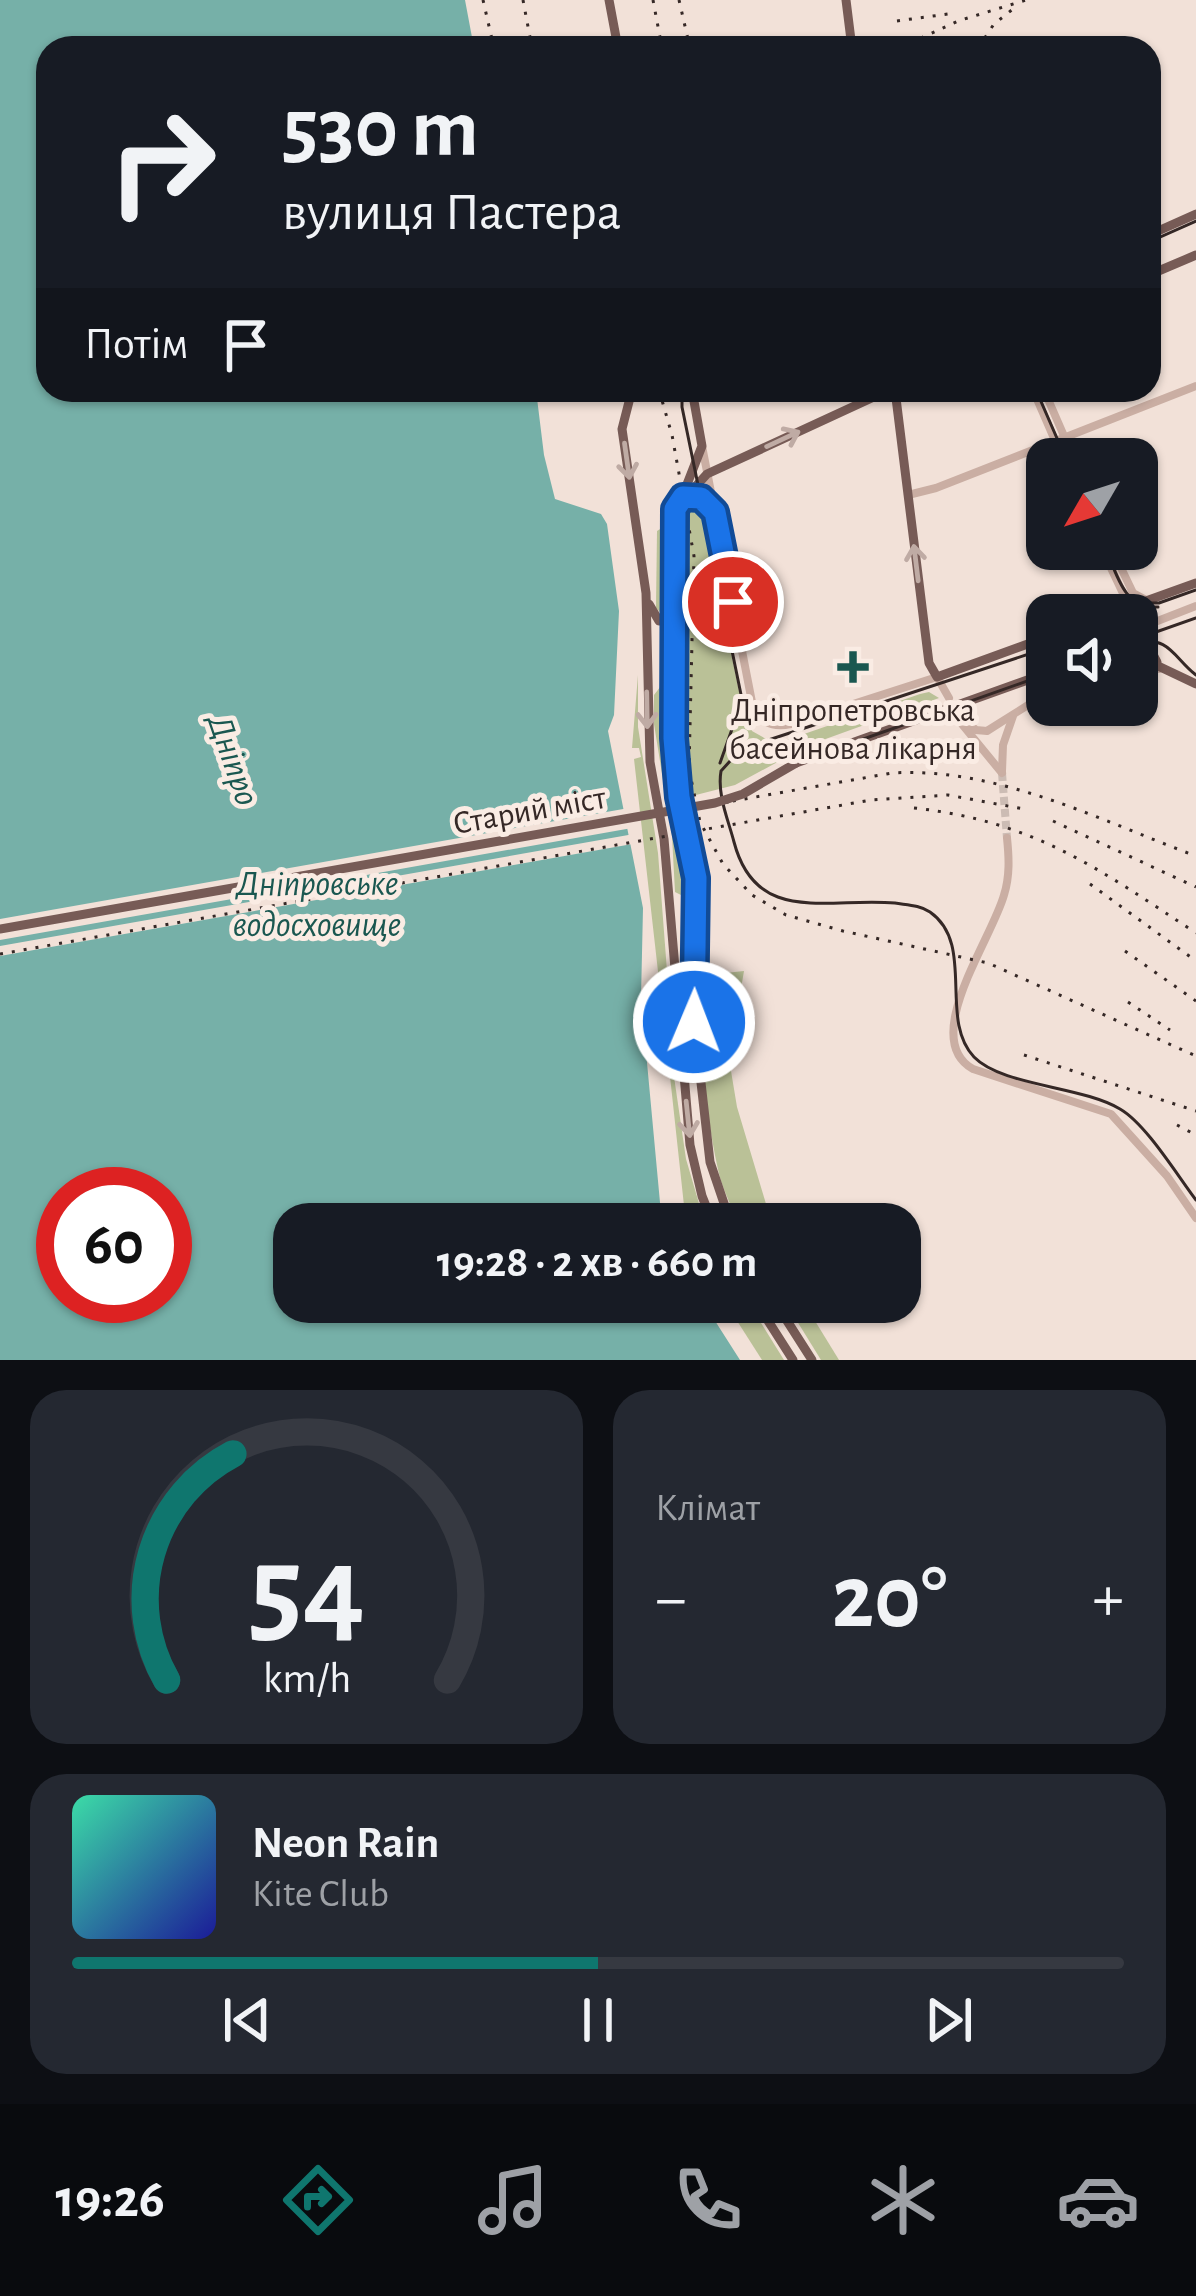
<!DOCTYPE html>
<html lang="uk">
<head>
<meta charset="utf-8">
<style>
  :root { --surface:#171b24; --page:#242831; --text:#f1f3f6; --muted:#9ea1a6; --line:#363941; --accent:#0f766e }
  body { margin:0; font-family:"Alegreya Sans",sans-serif; background:var(--page); color:var(--text); height:100vh; display:flex; flex-direction:column; font-size:45px; white-space:nowrap }
  * { box-sizing:border-box; margin:0 }
  p { font-size:39px; color:var(--muted) }
  .icon { flex:none; width:66px; height:66px; fill:none; stroke:currentColor; stroke-width:2; stroke-linecap:round; stroke-linejoin:round }
  .map { position:relative; height:1360px; overflow:hidden }
  .side { display:flex; flex-direction:column; gap:30px; padding:30px; background:#0d0f14; flex:1 }
  .side>* { flex:none }
  .guide { position:absolute; left:36px; top:36px; width:1125px; height:366px; border-radius:36px; box-shadow:0 3px 9px #0004; background:#171b24; color:var(--text); overflow:hidden }
  .needle { width:78px; rotate:231deg }
  .tools { position:absolute; left:1026px; top:438px; display:grid; gap:24px }
  .tools a { display:grid; place-items:center; width:132px; height:132px; border-radius:24px; background:var(--surface); box-shadow:0 3px 9px #0004; font-size:60px }
  .speed { position:absolute; left:36px; top:1167px; display:flex; gap:24px; font-size:60px; font-weight:700; text-align:center }
  .speed>* { display:grid; place-content:center; width:156px; height:156px; border-radius:50%; background:var(--surface); box-shadow:0 3px 9px #0004; line-height:1 }
  .speed .limit { border:18px solid #d22; background:#fff; color:#111 }
  .pin { position:absolute; display:grid; place-items:center; width:102px; height:102px; color:#fff; margin:-51px; border:6px solid #fff; border-radius:50%; box-shadow:0 3px 12px #0007 }
  .me { position:absolute; width:132px; margin:-66px; rotate:1deg; stroke-linejoin:round; filter:drop-shadow(0 0 9px #0008) }
  .turn { display:flex; align-items:center; gap:42px; height:252px; padding:0 48px; font-size:54px }
  .turn .icon { width:156px; height:156px; stroke-width:2.5 }
  .turn b { display:block; font-size:84px; line-height:102px }
  .then { display:flex; align-items:center; height:114px; padding:0 48px; background:#0003; gap:24px; font-size:45px }
  .big { font-size:90px; font-weight:700; line-height:1.1 }
  .side .card { flex:1; display:flex; flex-direction:column; justify-content:center; gap:18px; min-width:0; padding:0 42px; border-radius:36px; background:var(--page) }
  .side .dial { align-items:center; gap:0 }
  .dial svg { height:312px; overflow:visible; fill:none; stroke:var(--line); stroke-width:7; stroke-linecap:round; text-anchor:middle }
  .dial text { fill:var(--text); stroke:none }
  .song { display:flex; align-items:center; gap:36px }
  .cover { width:144px; height:144px; border-radius:18px; background:linear-gradient(135deg,hsl(160 70% 55%),hsl(240 70% 35%)) }
  .played { height:12px; border-radius:6px; background:linear-gradient(90deg,var(--accent) 50%,var(--line) 50%) }
  .keys { display:flex; justify-content:space-around; direction:ltr }
  .heat { display:flex; justify-content:space-between; align-items:center; font-size:66px; direction:ltr }
  .side .tiles { flex:1; display:grid; gap:30px; grid-template-columns:1fr 1fr }
  .card:last-child { grid-column:span 2 }
  .trip { position:absolute; left:273px; top:1203px; width:648px; height:120px; border-radius:36px; background:var(--surface); box-shadow:0 3px 9px #0004; font-weight:700; line-height:120px; text-align:center }
  .tab-bar { display:flex; height:192px; justify-content:space-around; align-items:center; background:#090b0e; color:var(--muted) }
  .tab-bar .icon { width:84px; height:84px }
  .tab-bar .current { color:var(--accent) }
  .tab-bar b { font-size:54px; color:var(--text) }
  .map>svg:first-child { display:block }
  .green { fill:#bac197 }
  .water { fill:#76b0a8; fill-rule:evenodd }
  .pier { fill:#f2e1d8 }
  .lines { fill:none; stroke-linecap:round; stroke-linejoin:round }
  .minor-tunnel { stroke:#ccbcb4; stroke-width:8; stroke-dasharray:8 4; stroke-linecap:butt }
  .minor { stroke:#caaea3; stroke-width:8 }
  .major { stroke:#775b56; stroke-width:9 }
  .tram { stroke:#352826; stroke-width:3 }
  .rail { stroke:#352826; stroke-width:3; stroke-dasharray:3 9; stroke-linecap:butt }
  .major-bridge { stroke:#775b56; stroke-width:9 }
  .oneway { stroke:#bfaba4 }
  .route-casing { stroke:#114b97; stroke-width:30 }
  .route { stroke:#1a73e8; stroke-width:21 }
  .poi-dot { fill:#1a5750; stroke:#faece4; stroke-width:4.5 }
  .labels { text-anchor:middle; stroke-width:10; stroke-linejoin:round; paint-order:stroke }
  .poi-label { font-size:33px; fill:#352826; stroke:#faece4 }
  .street-label { font-size:33px; fill:#352826; stroke:#faece4 }
  .water-label { font-size:36px; font-style:italic; fill:#1a5750; stroke:#faece4 }
</style>
</head>
<body>
<div class="map">
<svg width="1196" height="1360" viewBox="0 0 1196 1360">
  <rect width="100%" height="100%" fill="#f2e1d8"/>
  <g class="green">
    <polygon points="691,501 700,502 744,716 752,731 775,744 920,694 929,692 939,698 809,745 735,785 688,797 682,729 686,573 682,516"/>
    <polygon points="668,524 670,610 663,615 656,608 657,531"/>
    <polygon points="638,675 638,727 658,853 673,1050 670,1053 667,1051 634,759 641,757 639,748 632,748"/>
    <polygon points="667,678 669,785 688,875 688,890 683,896 675,892 672,836 654,724 654,695"/>
    <path d="M 744,971 L 729,1059 L 737,1107 L 772,1224 L 739,1224 C 733,1210 726,1196 721,1181 C 711,1145 685,995 716,974 Z"/>
    <polygon points="671,1056 686,1159 705,1224 686,1224 668,1058"/>
    <polygon points="725,1302 748,1302 784,1360 762,1360"/>
    <polygon points="804,1303 839,1360 821,1360 792,1313"/>
  </g>
  <path class="water" d="M 0,0 L 465,0 L 474,48 L 48,48 L 48,390 L 536,390 L 544,455 L 555,499 L 601,514 L 607,524 L 619,611 L 614,715 L 608,731 L 643,908 L 641,998 L 662,1224 L 294,1224 L 294,1302 L 703,1302 L 740,1360 L 0,1360 ZM 63,1194 L 165,1194 L 165,1296 L 63,1296 Z"/>
  <g class="pier">
    <polygon points="629,808 632,828 0,940 0,919"/>
    <polygon points="634,834 638,843 0,956 0,946"/>
  </g>
  <g class="lines">
    <polyline class="minor-tunnel" points="1002,773 1007,838"/>
    <g class="minor">
      <polyline points="1033,390 1063,459"/>
      <polyline points="1044,390 1074,459"/>
      <path d="M 702,446 L 752,702 C 759,722 770,728 791,724 L 937,677 L 949,698"/>
      <polyline points="908,495 936,488 1196,386"/>
      <polyline points="1102,549 1129,606"/>
      <polyline points="1112,549 1133,593 1146,600"/>
      <polyline points="1137,629 1196,606"/>
      <polyline points="1137,669 1159,669"/>
      <polyline points="957,715 976,730 987,731 1047,693"/>
      <polyline points="961,723 1002,773"/>
      <polyline points="1002,771 1003,745 1013,716"/>
      <path d="M 1007,838 C 1009,857 1010,876 1004,895 C 992,939 919,1039 973,1069 L 1111,1114 L 1167,1176 L 1196,1218"/>
    </g>
    <g class="major">
      <polyline points="609,0 618,48"/>
      <polyline points="846,0 852,48"/>
      <polyline points="1149,235 1196,214"/>
      <polyline points="1149,275 1196,255"/>
      <polyline points="632,390 622,429 646,593 650,762 664,839 690,1145 702,1196 713,1224"/>
      <polyline points="895,390 929,663 937,677 1047,637"/>
      <polyline points="684,492 702,446 692,390"/>
      <polyline points="683,497 701,498 715,512"/>
      <polyline points="649,604 659,621 669,621 675,611"/>
      <polyline points="1107,615 1196,583"/>
      <polyline points="1137,624 1157,662"/>
      <polyline points="1137,656 1196,684"/>
      <polyline points="796,763 1047,673"/>
      <polyline points="731,1224 710,1162 694,1021 696,878 675,761 675,509 707,474 889,390"/>
      <polyline points="756,1302 793,1360"/>
      <polyline points="775,1302 812,1360"/>
    </g>
    <g class="tram">
      <polyline points="1149,242 1196,221"/>
      <polyline points="682,390 682,407 745,714"/>
      <polyline points="1036,390 1066,459"/>
      <path d="M 1106,549 C 1117,575 1124,609 1158,607"/>
      <polyline points="1144,603 1159,603 1196,590"/>
      <polyline points="1139,638 1196,618"/>
      <path d="M 1137,643 C 1169,635 1174,658 1196,675"/>
      <path d="M 1047,648 L 741,749 L 721,771 C 717,795 728,819 734,842 C 756,926 828,897 895,903 C 907,905 920,905 930,912 C 976,944 938,1019 974,1057 C 1002,1086 1082,1086 1120,1109 C 1146,1124 1177,1175 1196,1200"/>
      <polyline points="720,763 742,701"/>
      <polyline points="0,931 728,802 807,759 1047,674"/>
    </g>
    <g class="rail">
      <polyline points="483,0 494,48"/>
      <polyline points="523,0 532,48"/>
      <polyline points="653,0 662,48"/>
      <polyline points="679,0 690,48"/>
      <polyline points="897,21 955,13"/>
      <polyline points="899,48 958,21 1026,0"/>
      <polyline points="978,48 994,24 1013,9"/>
      <polyline points="659,390 672,435 694,556 689,769 700,822 723,864 752,895 786,915 843,931 988,963 1196,1056"/>
      <path d="M 914,808 C 1034,821 1099,869 1196,933"/>
      <polyline points="1053,821 1196,887"/>
      <polyline points="1090,884 1196,961"/>
      <path d="M 0,930 L 892,773 C 998,767 1099,820 1196,856"/>
      <polyline points="1125,951 1196,1001"/>
      <polyline points="0,954 871,800 948,795 1024,809"/>
      <polyline points="1128,1002 1170,1030"/>
      <polyline points="1024,1055 1196,1111"/>
      <polyline points="1177,1125 1196,1135"/>
    </g>
    <polyline class="major-bridge" points="0,929 715,803 743,794 796,763"/>
  </g>
  <defs><path id="oneway-shaft" d="M-6 0H5M1.5-3L5.5 0L1.5 3" fill="none" stroke-width="1.6" stroke-linecap="round" stroke-linejoin="round" transform="scale(3)"/></defs>
  <g class="oneway">
    <use href="#oneway-shaft" transform="translate(783 439) rotate(-25)"/>
    <use href="#oneway-shaft" transform="translate(627 461) rotate(82)"/>
    <use href="#oneway-shaft" transform="translate(916 563) rotate(-97)"/>
    <use href="#oneway-shaft" transform="translate(647 710) rotate(89)"/>
    <use href="#oneway-shaft" transform="translate(688 1119) rotate(84)"/>
  </g>
  <g class="lines">
    <g class="route-casing">
      <polyline id="route" points="694,1022 696,878 679,797 674,738 675,509 683,497 701,498 715,512 733,602"/>
    </g>
    <use href="#route" class="route"/>
  </g>
  <path class="poi-dot" d="M847 649h12v12h12v12h-12v12h-12v-12h-12v-12h12z"/>
  <g class="labels">
    <g class="poi-label">
      <text x="853" y="721">Дніпропетровська<tspan x="853" dy="38">басейнова лікарня</tspan></text>
    </g>
    <g class="street-label">
      <text transform="translate(529 809) rotate(-10)" y="12">Старий міст</text>
    </g>
    <g class="water-label">
      <text transform="translate(235 759) rotate(71)" y="13">Дніпро</text>
      <text x="317" y="895">Дніпровське<tspan x="317" dy="41">водосховище</tspan></text>
    </g>
  </g>
</svg>
<div class="tools">
<a><svg class="needle" viewBox="-14 -14 28 28"><path d="M0-13l5 13h-10z" fill="#e53935"/><path d="M0 13l5-13h-10z" fill="#9ea1a6"/></svg></a>
<a><svg class="icon" aria-label="sound" viewBox="0 0 24 24"><path d="M4 9h4l5-4v14l-5-4H4zM17 9q2 3 0 6"/></svg></a>
</div>
<div class="speed"><div class="limit">60</div></div>
<div class="pin" style="left:733px;top:602px;background:#d93025"><svg class="icon" aria-label="arrive" viewBox="0 0 24 24"><path d="M6 21V4h12l-3 4 3 4H6"/></svg></div>
<svg class="me" style="left:694px;top:1022px" viewBox="-20 -20 40 40"><circle r="17" fill="#1a73e8" stroke="#fff" stroke-width="3"/><path d="M0-11L8 9 0 5-8 9z" fill="#fff"/></svg>
<div class="trip">19:28 · 2 хв · 660 m</div>
<div class="guide">
<div class="turn"><svg class="icon" aria-label="right" viewBox="0 0 24 24"><path d="M7 20v-9h11M14 6l5 5-5 5"/></svg><div><b>530 m</b>вулиця Пастера</div></div>
<div class="then">Потім<svg class="icon" aria-label="arrive" viewBox="0 0 24 24"><path d="M6 21V4h12l-3 4 3 4H6"/></svg></div>
</div>
</div>
<section class="side">
<div class="tiles">
<div class="card dial"><svg viewBox="0 0 100 80">
<path d="M14 69A42 42 0 1 1 86 69"/>
<path d="M14 69A42 42 0 0 1 31 11" stroke="#0f766e"/>
<text x="50" y="56" font-size="32" font-weight="700">54</text>
<text x="50" y="72" font-size="11">km/h</text>
</svg></div>
<div class="card"><p>Клімат</p>
<div class="heat"><a>−</a><b class="big">20°</b><a>+</a></div>
</div>
<div class="card">
<div class="song"><i class="cover"></i><div><b>Neon Rain</b><p>Kite Club</p></div></div>
<div class="played"></div>
<div class="keys"><svg class="icon" aria-label="previous" viewBox="0 0 24 24"><path d="M18 5L8 12l10 7zM5 5v14"/></svg><svg class="icon" aria-label="pause" viewBox="0 0 24 24"><path d="M8 5v14M16 5v14"/></svg><svg class="icon" aria-label="next" viewBox="0 0 24 24"><path d="M6 5l10 7-10 7zM19 5v14"/></svg></div>
</div>
</div>
</section>
<nav class="tab-bar">
<b>19:26</b>
<svg class="icon current" aria-label="directions" viewBox="0 0 24 24"><path d="M12 3l9 9-9 9-9-9zM9 14v-3h6M13 9l2 2-2 2"/></svg>
<svg class="icon" aria-label="music" viewBox="0 0 24 24"><path d="M9 18V5l10-2v13"/><circle cx="6" cy="18" r="3"/><circle cx="16" cy="16" r="3"/></svg>
<svg class="icon" aria-label="phone" viewBox="0 0 24 24"><path d="M5 4h4l2 5-3 2q2 4 5 5l2-3 5 2v4C11 20 4 13 5 4z"/></svg>
<svg class="icon" aria-label="climate" viewBox="0 0 24 24"><path d="M12 3v18M4 7l16 10M4 17L20 7"/></svg>
<svg class="icon" aria-label="car" viewBox="0 0 24 24"><path d="M5 17H2v-5l4-1 3-4h7l3 4 3 1v5h-3M9 17h6M6 11h13"/><circle cx="7" cy="17" r="2"/><circle cx="17" cy="17" r="2"/></svg>
</nav>
</body>
</html>
